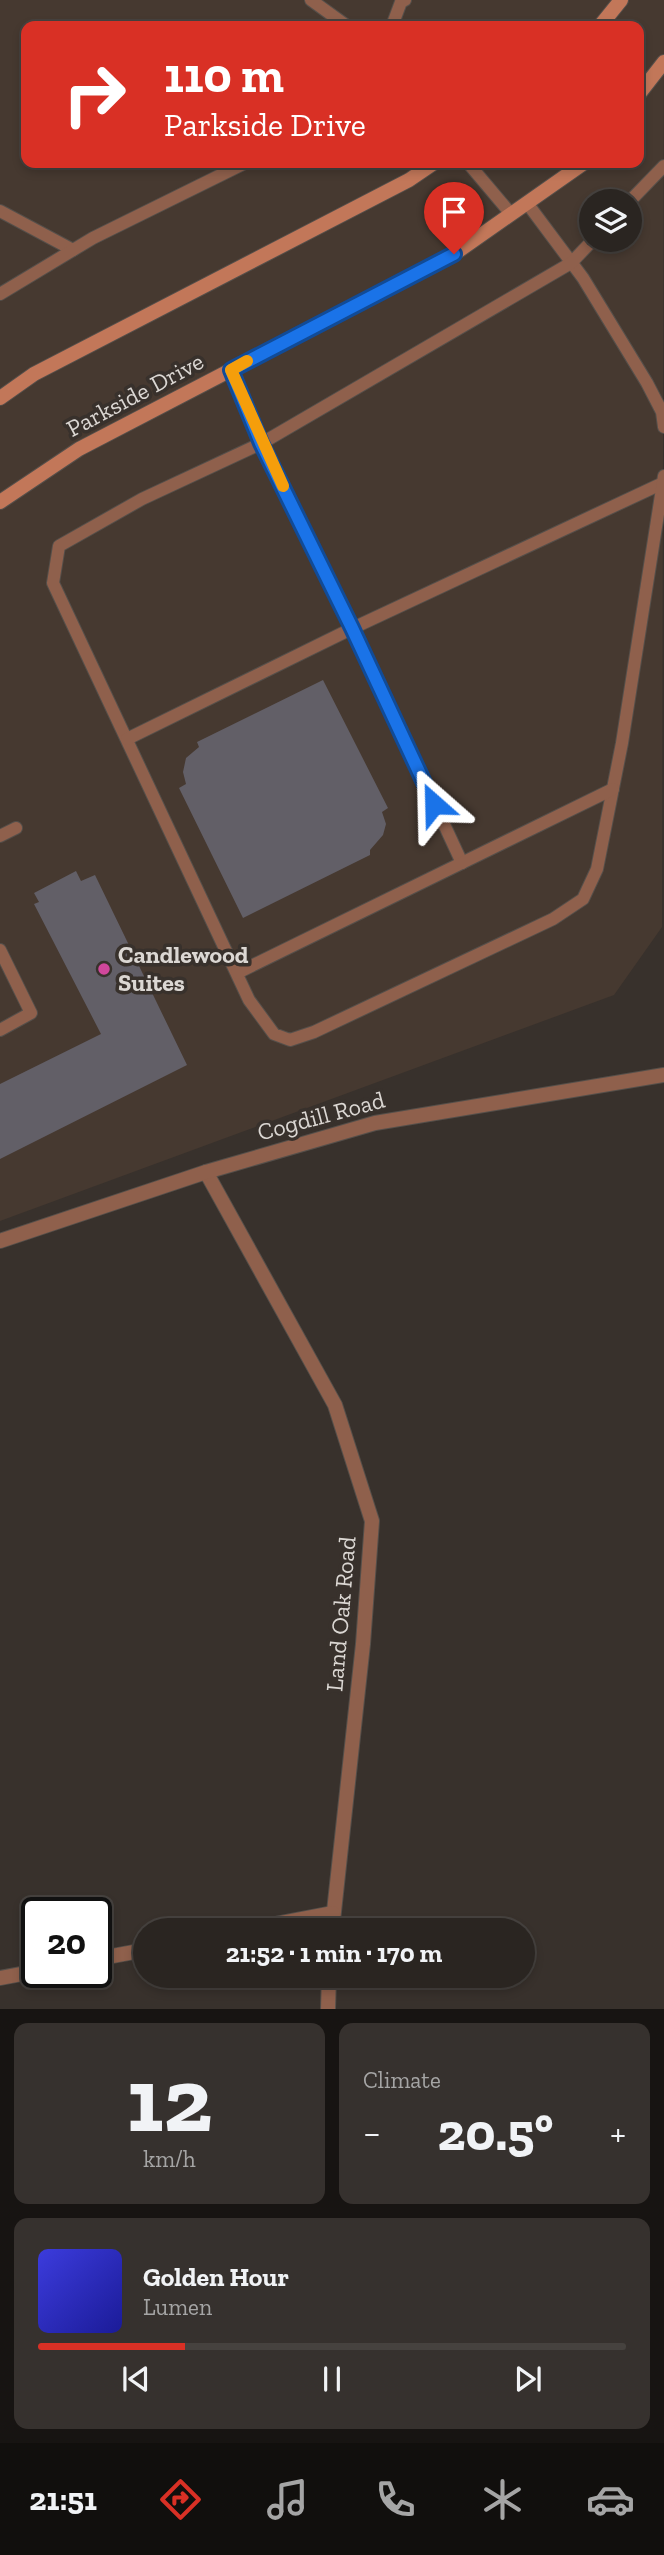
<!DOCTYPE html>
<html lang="en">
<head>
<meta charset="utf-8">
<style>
  :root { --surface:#2a2521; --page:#36312e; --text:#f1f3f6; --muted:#a5a5a5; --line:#46423f; --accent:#d93025 }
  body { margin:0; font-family:"Zilla Slab",serif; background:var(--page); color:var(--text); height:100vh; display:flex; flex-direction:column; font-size:26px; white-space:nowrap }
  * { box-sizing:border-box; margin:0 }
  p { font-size:23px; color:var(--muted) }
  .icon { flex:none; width:38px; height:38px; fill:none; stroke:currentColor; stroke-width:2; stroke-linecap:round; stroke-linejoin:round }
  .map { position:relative; height:2009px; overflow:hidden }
  .panel { display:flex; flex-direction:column; gap:14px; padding:14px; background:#171412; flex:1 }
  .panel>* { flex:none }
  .hud { position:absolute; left:21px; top:21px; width:623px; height:147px; border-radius:14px; box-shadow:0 4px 10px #0003,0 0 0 2px var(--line); background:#d93025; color:#fff; overflow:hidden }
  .buttons { position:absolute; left:579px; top:189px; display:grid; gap:14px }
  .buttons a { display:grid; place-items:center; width:63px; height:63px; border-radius:50%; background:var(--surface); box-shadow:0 4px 10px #0003,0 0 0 2px var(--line); font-size:35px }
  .speed { position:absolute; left:21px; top:1897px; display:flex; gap:14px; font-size:35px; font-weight:700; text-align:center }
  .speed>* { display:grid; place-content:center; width:91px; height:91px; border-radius:50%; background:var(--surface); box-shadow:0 4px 10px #0003,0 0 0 2px var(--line); line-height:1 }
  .speed .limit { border:4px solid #111; border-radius:10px; background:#fff; color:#111 }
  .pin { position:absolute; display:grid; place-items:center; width:60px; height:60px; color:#fff; margin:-72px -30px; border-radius:50% 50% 50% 0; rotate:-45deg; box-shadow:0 0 7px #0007 }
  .pin .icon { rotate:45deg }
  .me { position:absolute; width:77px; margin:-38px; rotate:335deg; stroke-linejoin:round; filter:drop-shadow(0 0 5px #0008) }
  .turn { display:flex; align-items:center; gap:24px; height:147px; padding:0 28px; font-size:32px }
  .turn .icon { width:91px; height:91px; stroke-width:2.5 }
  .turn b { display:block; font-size:49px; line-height:60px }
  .big { font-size:52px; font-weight:700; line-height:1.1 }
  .panel .widget { flex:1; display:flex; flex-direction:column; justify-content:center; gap:10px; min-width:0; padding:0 24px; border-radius:14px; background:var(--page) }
  .panel .dial { align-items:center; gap:0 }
  .dial b { font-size:91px; line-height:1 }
  .song { display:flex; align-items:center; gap:21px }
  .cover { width:84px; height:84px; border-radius:10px; background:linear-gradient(135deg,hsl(240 70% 55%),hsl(240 70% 35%)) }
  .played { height:7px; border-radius:4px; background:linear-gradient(90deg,var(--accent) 25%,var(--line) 25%) }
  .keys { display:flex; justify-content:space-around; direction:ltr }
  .heat { display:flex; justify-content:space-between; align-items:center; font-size:38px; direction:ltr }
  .panel .tiles { flex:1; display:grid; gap:14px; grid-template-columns:1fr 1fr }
  .widget:last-child { grid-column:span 2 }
  .trip { position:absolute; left:133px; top:1918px; width:402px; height:70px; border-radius:35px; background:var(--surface); box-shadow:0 4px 10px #0003,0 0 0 2px var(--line); font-weight:700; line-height:70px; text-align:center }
  .menu { display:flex; height:112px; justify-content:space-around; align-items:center; background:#110f0d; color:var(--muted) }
  .menu .icon { width:49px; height:49px }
  .menu .current { color:var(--accent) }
  .menu b { font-size:32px; color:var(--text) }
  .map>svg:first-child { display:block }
  .built { fill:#463930; fill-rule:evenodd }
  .building { fill:#625f67 }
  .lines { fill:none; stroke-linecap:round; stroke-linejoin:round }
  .lane-casing { stroke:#554f4a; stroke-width:14 }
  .street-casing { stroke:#554f4a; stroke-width:16 }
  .secondary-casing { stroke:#554f4a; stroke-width:16 }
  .lane { stroke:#8f604c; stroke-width:12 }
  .street { stroke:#8f604c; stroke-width:14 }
  .secondary { stroke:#c27759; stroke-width:14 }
  .route-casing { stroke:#114b97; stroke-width:18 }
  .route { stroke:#1a73e8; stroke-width:12 }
  .slow { stroke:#f59e0b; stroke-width:12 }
  .hotel-dot { fill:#d1479c; stroke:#38312c; stroke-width:2.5 }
  .labels { text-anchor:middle; stroke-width:7; stroke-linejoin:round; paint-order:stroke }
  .street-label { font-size:24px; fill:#dbd7d3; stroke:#38312c }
  .poi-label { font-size:24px; font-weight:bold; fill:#dbd7d3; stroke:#38312c; text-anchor:start }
</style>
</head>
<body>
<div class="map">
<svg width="664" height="2009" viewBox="0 0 664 2009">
  <rect width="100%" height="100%" fill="#38312c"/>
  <path class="built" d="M 0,0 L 664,0 L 662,927 L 614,995 L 0,1221 ZM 26,26 L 639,26 L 639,163 L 26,163 ZM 592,201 L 630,201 L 630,240 L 592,240 Z"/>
  <g class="building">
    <polygon points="323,680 388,808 382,812 386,824 383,835 370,850 370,855 243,918 179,788 186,784 183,772 186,758 199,747 197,742"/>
    <polygon points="76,871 81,881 95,875 187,1065 0,1159 0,1084 101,1034 34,904 39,902 34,893"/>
  </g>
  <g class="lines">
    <g class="lane-casing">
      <g id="lane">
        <polyline points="311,0 347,26"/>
        <polyline points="392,26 401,2 405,0"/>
        <polyline points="468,163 511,214"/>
        <polyline points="630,201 664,166"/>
        <polyline points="527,203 583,278 647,383 662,412 664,427"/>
        <polyline points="0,211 73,250"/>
        <polyline points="593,240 571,263 262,443 353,628 663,483"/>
        <polyline points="0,294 93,238 245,163"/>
        <polyline points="231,370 262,443 142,499 59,546 53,583 249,1000 274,1034 290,1040 314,1032 553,919 583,899 597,869 622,743 664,476"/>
        <polyline points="127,739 353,628 462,863"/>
        <polyline points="0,836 16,828"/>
        <polyline points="0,950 31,1013 0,1030"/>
        <polyline points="237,973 613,789"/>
      </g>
    </g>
    <g class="street-casing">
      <g id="street">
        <polyline points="206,1172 335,1405 372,1521 363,1644 332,1930"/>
        <polyline points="0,1241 206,1172 375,1123 664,1075"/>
        <polyline points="244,1930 333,1913"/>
        <polyline points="96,1959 145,1950"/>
        <polyline points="0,1978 37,1971"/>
        <polyline points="328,2009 329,1976"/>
      </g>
    </g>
    <g class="secondary-casing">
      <g id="secondary">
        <polyline points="600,26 621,0"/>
        <polyline points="639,94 664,62"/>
        <polyline points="0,398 34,374 409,180 434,163"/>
        <polyline points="0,502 79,449 454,254 584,163"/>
      </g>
    </g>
    <use href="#lane" class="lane"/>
    <use href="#street" class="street"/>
    <use href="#secondary" class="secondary"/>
  </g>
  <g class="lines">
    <g class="route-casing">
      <polyline id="route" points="434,804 352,628 261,443 231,370 454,254"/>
    </g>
    <use href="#route" class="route"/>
    <polyline class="slow" points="247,361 231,370 283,486"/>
  </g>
  <circle class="hotel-dot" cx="104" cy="969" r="7"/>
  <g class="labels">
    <g class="street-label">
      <text transform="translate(135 395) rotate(-28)" y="8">Parkside Drive</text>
      <text transform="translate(321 1116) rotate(-15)" y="8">Cogdill Road</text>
      <text transform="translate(341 1614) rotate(-85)" y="8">Land Oak Road</text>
    </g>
    <g class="poi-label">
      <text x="118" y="963">Candlewood<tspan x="118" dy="28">Suites</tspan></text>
    </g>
  </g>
</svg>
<div class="buttons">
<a><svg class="icon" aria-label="layers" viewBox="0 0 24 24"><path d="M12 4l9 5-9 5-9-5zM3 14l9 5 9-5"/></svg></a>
</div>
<div class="speed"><div class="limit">20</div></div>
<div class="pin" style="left:454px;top:254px;background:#d93025"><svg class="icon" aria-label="arrive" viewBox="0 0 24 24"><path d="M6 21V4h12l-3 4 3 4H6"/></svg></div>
<svg class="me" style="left:434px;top:804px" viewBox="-20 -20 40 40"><path d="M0-17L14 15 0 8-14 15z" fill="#1a73e8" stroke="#fff" stroke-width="4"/></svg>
<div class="trip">21:52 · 1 min · 170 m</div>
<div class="hud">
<div class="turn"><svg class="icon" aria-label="right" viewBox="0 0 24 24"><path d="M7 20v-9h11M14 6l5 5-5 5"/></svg><div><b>110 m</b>Parkside Drive</div></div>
</div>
</div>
<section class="panel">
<div class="tiles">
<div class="widget dial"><b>12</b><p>km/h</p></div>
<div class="widget"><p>Climate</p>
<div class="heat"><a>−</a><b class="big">20.5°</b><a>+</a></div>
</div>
<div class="widget">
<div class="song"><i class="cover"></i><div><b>Golden Hour</b><p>Lumen</p></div></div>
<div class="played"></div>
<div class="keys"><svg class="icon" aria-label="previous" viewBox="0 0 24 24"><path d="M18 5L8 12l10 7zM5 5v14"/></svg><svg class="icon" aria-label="pause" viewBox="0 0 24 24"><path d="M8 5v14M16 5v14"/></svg><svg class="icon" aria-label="next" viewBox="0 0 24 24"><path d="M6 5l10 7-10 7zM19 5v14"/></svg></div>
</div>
</div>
</section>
<nav class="menu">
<b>21:51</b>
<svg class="icon current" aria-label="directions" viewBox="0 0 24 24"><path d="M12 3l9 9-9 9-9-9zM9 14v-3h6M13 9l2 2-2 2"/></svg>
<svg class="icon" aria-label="music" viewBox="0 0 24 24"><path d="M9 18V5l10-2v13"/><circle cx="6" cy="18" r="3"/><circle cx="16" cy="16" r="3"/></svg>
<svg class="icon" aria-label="phone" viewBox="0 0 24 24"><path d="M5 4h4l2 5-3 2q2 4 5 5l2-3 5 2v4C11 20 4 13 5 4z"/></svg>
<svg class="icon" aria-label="climate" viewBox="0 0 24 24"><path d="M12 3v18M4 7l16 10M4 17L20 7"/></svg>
<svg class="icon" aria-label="car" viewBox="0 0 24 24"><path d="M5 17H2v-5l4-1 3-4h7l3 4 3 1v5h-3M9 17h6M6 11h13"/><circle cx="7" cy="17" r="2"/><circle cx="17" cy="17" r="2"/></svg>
</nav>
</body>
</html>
